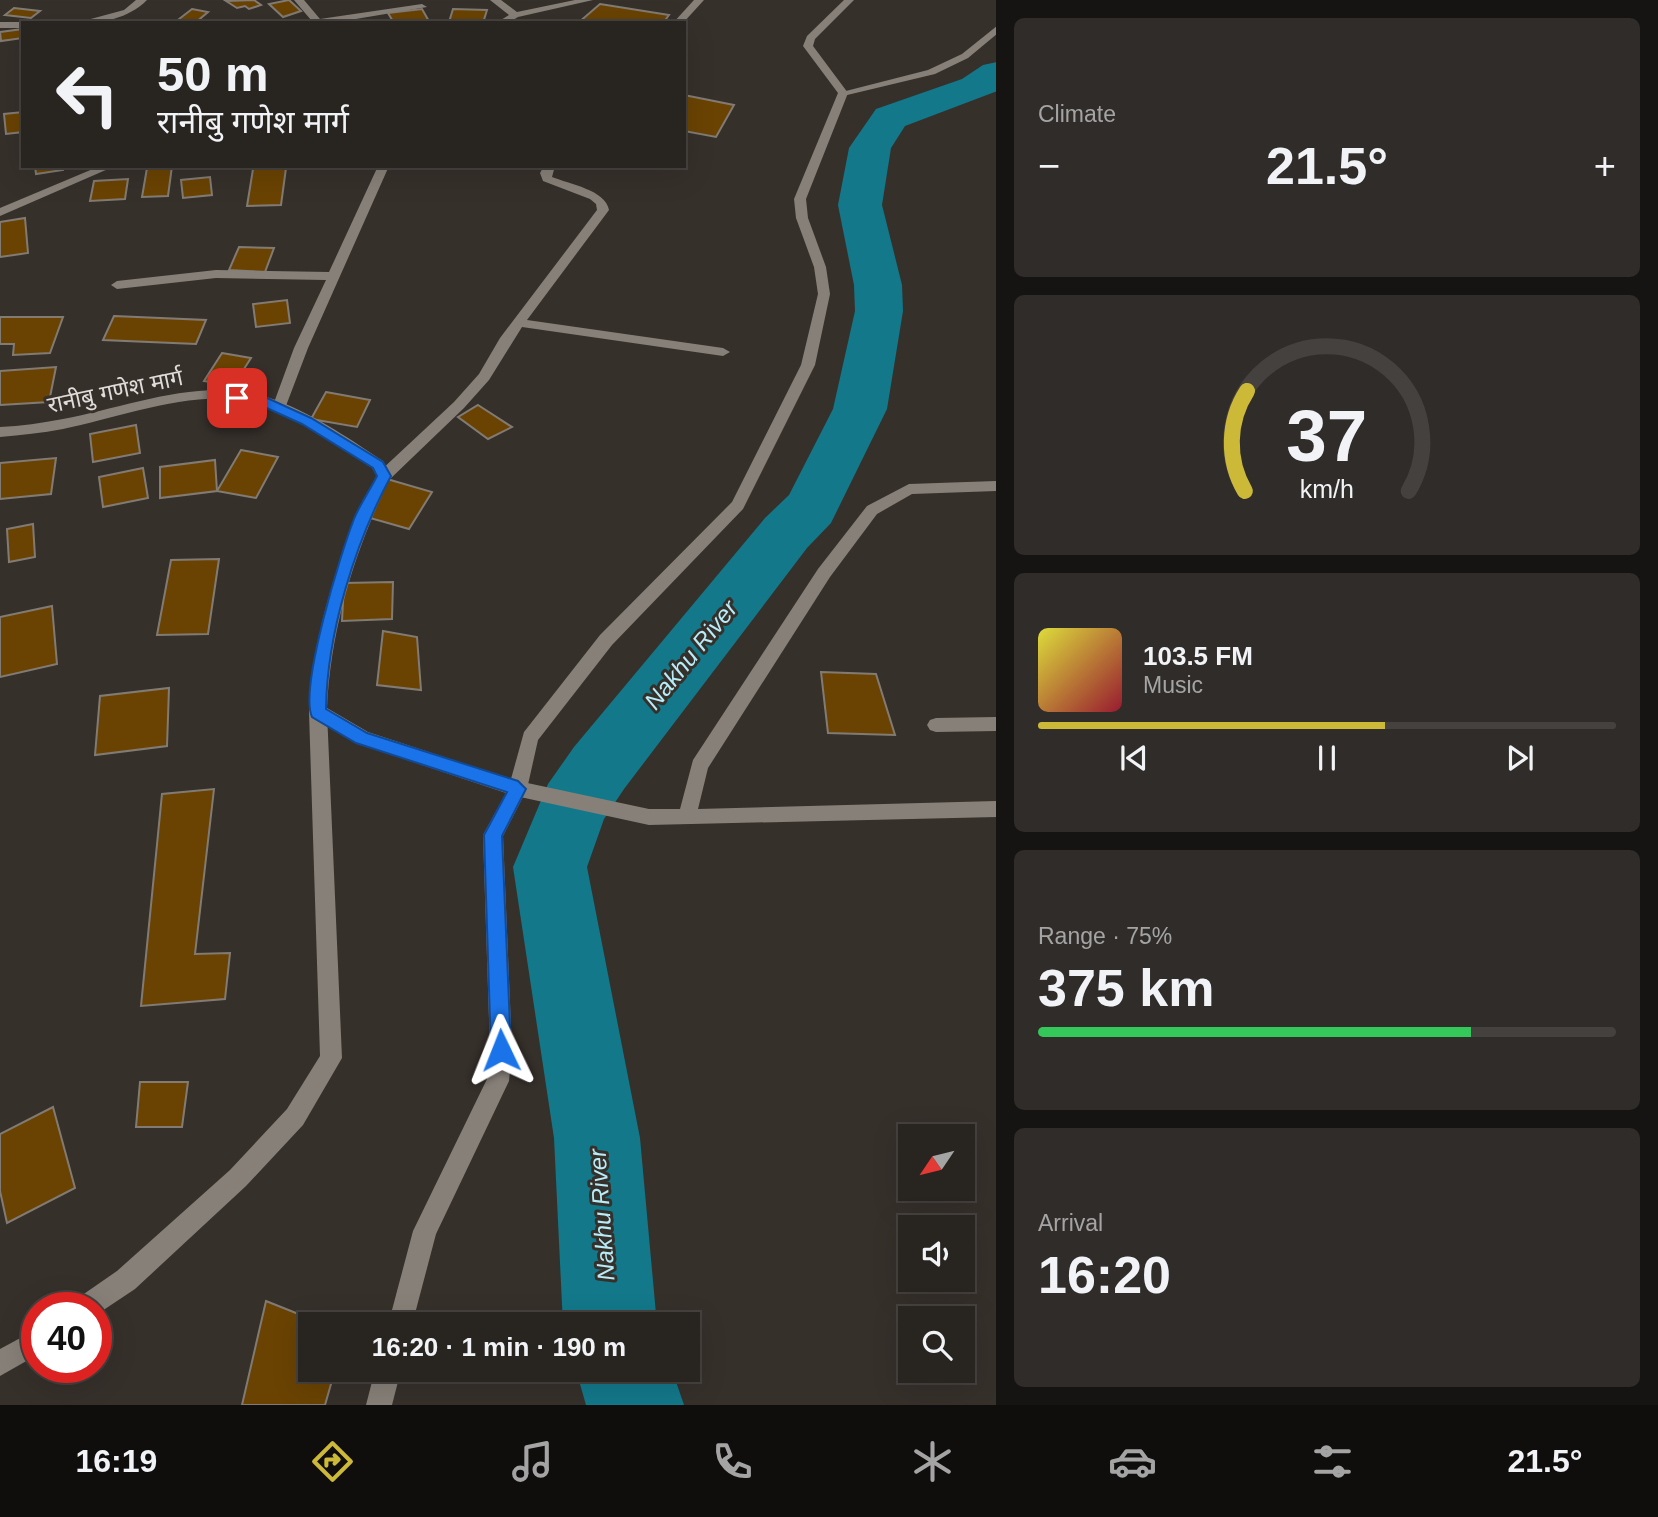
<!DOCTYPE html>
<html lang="en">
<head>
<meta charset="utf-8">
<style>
  :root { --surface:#282420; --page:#302c29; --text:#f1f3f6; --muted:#a5a4a5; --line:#44413e; --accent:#ccb938 }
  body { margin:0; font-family:Arial,"Noto Sans Devanagari",sans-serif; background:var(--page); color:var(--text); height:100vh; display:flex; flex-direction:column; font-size:26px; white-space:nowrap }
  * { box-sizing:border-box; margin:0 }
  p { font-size:23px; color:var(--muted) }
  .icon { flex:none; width:38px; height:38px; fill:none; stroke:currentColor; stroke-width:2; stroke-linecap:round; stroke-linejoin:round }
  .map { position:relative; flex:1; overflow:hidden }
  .panel { display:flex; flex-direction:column; gap:18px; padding:18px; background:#161412; width:662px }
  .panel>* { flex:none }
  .guide { position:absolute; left:21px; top:21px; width:665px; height:147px; border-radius:0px; box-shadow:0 7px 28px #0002,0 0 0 2px var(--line); background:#282420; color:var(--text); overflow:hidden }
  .needle { width:46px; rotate:235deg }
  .tools { position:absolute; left:898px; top:1124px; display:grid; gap:14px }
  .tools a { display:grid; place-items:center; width:77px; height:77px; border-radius:0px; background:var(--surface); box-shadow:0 7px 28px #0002,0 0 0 2px var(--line); font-size:35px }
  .speed { position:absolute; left:21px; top:1292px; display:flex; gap:14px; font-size:35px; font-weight:700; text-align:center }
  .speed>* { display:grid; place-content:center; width:91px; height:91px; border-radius:50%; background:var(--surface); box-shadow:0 7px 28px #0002,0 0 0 2px var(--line); line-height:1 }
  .speed .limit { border:10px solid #d22; background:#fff; color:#111 }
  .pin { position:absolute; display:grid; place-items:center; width:60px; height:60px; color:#fff; margin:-30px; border-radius:14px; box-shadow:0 4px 10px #0006 }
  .me { position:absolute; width:77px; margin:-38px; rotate:358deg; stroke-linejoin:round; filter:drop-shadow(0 0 5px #0008) }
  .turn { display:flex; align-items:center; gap:24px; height:147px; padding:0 21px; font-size:32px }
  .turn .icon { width:91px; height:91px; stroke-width:2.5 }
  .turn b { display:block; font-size:49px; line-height:60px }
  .big { font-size:52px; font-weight:600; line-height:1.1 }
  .panel .widget { flex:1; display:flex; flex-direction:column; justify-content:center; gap:10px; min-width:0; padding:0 24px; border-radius:10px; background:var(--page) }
  .panel .dial { align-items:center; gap:0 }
  .dial svg { height:182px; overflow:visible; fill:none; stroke:var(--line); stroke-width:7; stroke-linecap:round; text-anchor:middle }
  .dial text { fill:var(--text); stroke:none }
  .song { display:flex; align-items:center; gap:21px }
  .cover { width:84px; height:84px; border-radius:10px; background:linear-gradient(135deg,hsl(60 70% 55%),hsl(350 70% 35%)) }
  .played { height:7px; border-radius:4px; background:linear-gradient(90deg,var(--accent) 60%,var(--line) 60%) }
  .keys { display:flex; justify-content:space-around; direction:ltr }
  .heat { display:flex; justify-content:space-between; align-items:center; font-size:38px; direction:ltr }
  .charge { height:10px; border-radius:5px; background:linear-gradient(90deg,#34c759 75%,var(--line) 0) }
  .trip { position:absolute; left:298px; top:1312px; width:402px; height:70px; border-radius:0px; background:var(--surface); box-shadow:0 7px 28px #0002,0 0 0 2px var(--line); font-weight:600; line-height:70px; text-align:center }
  .dock { display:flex; height:112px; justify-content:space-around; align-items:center; background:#100e0d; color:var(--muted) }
  .dock .icon { width:49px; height:49px }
  .dock .active { color:var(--accent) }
  .dock b { font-size:32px; color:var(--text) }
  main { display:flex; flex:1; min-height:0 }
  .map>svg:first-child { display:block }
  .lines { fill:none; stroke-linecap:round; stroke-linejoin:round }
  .river { fill:#13788a; fill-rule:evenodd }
  .building { fill:#6a4303; stroke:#817b74; stroke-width:2 }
  .minor { fill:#878079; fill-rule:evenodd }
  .tertiary { fill:#878079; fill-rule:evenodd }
  .route { fill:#1a73e8; stroke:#114b97; stroke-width:2 }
  .labels { text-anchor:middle; stroke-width:6; stroke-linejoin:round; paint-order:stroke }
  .street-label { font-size:23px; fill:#e0dcd9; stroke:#36302b }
  .water-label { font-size:24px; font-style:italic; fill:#b7ecf8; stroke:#36302b }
</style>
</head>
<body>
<main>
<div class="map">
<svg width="997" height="1405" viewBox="0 0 997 1405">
  <rect width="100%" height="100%" fill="#36302b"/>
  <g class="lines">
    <g class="river">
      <polygon points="997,62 997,91 905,126 891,148 882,205 902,285 903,311 887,409 831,523 807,548 624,789 604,819 587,867 640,1138 657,1325 563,1325 554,1138 513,867 548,784 574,747 765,518 789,495 833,409 855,311 854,285 838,205 849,148 876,109 962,79 983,65"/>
      <polygon points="576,1370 672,1370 684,1405 586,1405"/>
    </g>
  </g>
  <g class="building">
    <polygon points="254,0 261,5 249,9 245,6 237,8 226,1"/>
    <polygon points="289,0 301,11 283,17 269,4"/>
    <polygon points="600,4 669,15 663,23 578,23"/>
    <polygon points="14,8 40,11 31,18 5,15"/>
    <polygon points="192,9 208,12 195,23 174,23"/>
    <polygon points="422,9 430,23 394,23 388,13"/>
    <polygon points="453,9 487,10 483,23 449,22"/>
    <polygon points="23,29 23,38 1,41 0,32"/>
    <polygon points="684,95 734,105 716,137 684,131"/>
    <polygon points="23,112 23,132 6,134 4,114"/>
    <polygon points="35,166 63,166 63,170 36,174"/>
    <polygon points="172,166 168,196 142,197 147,168"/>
    <polygon points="286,168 281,205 247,206 253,169"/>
    <polygon points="210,177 212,195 183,198 181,180"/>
    <polygon points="128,179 125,199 90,201 94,181"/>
    <polygon points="25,218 28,253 0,257 0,222"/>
    <polygon points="239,247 274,248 265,272 229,270"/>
    <polygon points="287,300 290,323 256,327 253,304"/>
    <polygon points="114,316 206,320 196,344 103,340"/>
    <polygon points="0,317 63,317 50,353 13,355 14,344 0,344"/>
    <polygon points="222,353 251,358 233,386 204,381"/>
    <polygon points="56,367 49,402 0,405 0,371"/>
    <polygon points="326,392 370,400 357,427 311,419"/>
    <polygon points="478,405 512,427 488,439 458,417"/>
    <polygon points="136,425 140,453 93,462 90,434"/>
    <polygon points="241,450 278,457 256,498 217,491"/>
    <polygon points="56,458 51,494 0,499 0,463"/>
    <polygon points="215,460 217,491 160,498 160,467"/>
    <polygon points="143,468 148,498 103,507 99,477"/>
    <polygon points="387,479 432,492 409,529 363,516"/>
    <polygon points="33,524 35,557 9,562 7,529"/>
    <polygon points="219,559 208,634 157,635 171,560"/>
    <polygon points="393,582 392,619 342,621 344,583"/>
    <polygon points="52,606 57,664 0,677 0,617"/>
    <polygon points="383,631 417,637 421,690 377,685"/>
    <polygon points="821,672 876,674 895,735 828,733"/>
    <polygon points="169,688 167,746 95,755 100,696"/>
    <polygon points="214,789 195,954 230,953 225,999 141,1006 162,794"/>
    <polygon points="140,1082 188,1082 182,1127 136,1127"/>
    <polygon points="53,1107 75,1188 7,1223 0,1191 0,1134"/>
    <polygon points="266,1301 326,1325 310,1325 310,1370 335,1370 325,1405 242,1405"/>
  </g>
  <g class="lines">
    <g class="minor">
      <path d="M 136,0 L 147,0 C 128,19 102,23 76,23 L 124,10 Z"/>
      <polygon points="294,0 304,0 320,19 422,4 427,7 332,23 305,23 311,20"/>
      <polygon points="490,0 501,0 517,12 575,0 593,0 518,17 508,23 496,23 509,15"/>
      <polygon points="694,0 704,0 683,23 673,23"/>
      <polygon points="0,22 23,22 25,23 23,23 23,28 0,28"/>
      <polygon points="997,26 997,34 968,58 935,74 843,96 838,93 928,70 962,54"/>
      <polygon points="100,166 115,166 0,216 0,208"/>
      <polygon points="378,166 389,166 308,348 284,411 279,413 272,408 294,348 326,280 216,278 117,289 111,285 117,281 216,270 329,272"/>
      <path d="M 544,166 L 555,166 L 552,177 C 569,184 606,190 609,210 L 527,320 L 723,348 L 730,352 L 723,356 L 522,327 L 489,380 L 464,408 L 389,480 L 379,480 L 379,472 L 454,402 L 479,374 L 500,338 L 597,210 L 596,204 L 590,199 L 543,181 L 540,173 Z"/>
      <polygon points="997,481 997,491 912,494 877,514 830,577 708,768 698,809 997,801 997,817 649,825 511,795 509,789 511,783 518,781 649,809 680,809 693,760 818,569 867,506 909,484"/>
      <polygon points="318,705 324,707 327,712 342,1058 303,1125 246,1186 135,1289 96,1315 96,1307 75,1307 78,1298 117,1271 230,1170 287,1109 320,1056 309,712 312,707"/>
      <polygon points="997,717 997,731 936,732 930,730 927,725 930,720 936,718"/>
      <polygon points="37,1329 37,1355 0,1376 0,1349"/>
    </g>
    <g class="tertiary">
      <path d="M 844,0 L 854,0 L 815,39 L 813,46 L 848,93 L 806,199 L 808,218 L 826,267 L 830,294 L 815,365 L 743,509 L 612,645 L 538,740 L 527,789 L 503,836 L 512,1050 L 509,1081 L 436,1234 L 412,1325 L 388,1325 L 413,1231 L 487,1079 L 490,1050 L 483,835 L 506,793 L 356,743 L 312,717 L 309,712 C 314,628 339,551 377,476 L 372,468 C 338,445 302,418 262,405 C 202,385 123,417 63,429 C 42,433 21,435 0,437 L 0,427 C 21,426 42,423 63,419 C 127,407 202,376 267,397 C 309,411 347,437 383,461 L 391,476 C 355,550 331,626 327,708 L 368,732 L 511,779 L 524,732 L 600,635 L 732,502 L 801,365 L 818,294 L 814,267 L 796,218 L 794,199 L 838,93 L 803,46 L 807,36 Z"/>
      <polygon points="375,1370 401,1370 392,1405 366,1405"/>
    </g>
  </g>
  <path class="route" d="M 237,393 L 265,397 L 311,418 L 383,462 L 391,476 C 355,543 327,633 326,709 L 367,733 L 518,781 L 526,789 L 502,836 L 511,1050 L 508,1057 L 501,1059 L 494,1057 L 491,1050 L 484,835 L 507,792 L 356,743 L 312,717 C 299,688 341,552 354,519 C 360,504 370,490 377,476 L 373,468 L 302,424 L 258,404 L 233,401 L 231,398 Z"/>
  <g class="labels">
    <g class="street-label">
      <text transform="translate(115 391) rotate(-12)" y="8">रानीबु गणेश मार्ग</text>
    </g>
    <g class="water-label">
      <text transform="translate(691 655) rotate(-51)" y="8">Nakhu River</text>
      <text transform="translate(602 1215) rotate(-94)" y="8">Nakhu River</text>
    </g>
  </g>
</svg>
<div class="tools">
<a><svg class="needle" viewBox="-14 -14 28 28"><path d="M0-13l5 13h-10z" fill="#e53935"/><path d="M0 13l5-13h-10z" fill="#a5a4a5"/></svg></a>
<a><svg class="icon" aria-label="sound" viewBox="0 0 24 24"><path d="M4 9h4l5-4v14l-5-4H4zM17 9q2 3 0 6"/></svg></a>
<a><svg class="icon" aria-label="search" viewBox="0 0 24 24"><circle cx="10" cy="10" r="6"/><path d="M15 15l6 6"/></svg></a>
</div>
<div class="speed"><div class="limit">40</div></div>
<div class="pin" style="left:237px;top:398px;background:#d93025"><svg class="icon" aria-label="arrive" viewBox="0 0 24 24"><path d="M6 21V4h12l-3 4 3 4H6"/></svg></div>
<svg class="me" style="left:501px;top:1050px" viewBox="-20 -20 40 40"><path d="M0-17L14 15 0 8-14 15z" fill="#1a73e8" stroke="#fff" stroke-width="4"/></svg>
<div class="trip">16:20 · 1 min · 190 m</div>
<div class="guide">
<div class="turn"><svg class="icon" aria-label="left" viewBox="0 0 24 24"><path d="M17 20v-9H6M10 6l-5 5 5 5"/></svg><div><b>50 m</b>रानीबु गणेश मार्ग</div></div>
</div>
</div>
<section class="panel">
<div class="widget"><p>Climate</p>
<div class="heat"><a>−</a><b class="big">21.5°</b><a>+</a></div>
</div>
<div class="widget dial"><svg viewBox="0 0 100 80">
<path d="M14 69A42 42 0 1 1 86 69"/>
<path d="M14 69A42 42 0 0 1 15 25" stroke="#ccb938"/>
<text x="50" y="56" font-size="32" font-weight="700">37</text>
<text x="50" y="72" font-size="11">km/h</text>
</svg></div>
<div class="widget">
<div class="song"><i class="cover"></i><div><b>103.5 FM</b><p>Music</p></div></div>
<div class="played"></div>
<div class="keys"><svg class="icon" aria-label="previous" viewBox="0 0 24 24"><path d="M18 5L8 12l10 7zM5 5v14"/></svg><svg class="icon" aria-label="pause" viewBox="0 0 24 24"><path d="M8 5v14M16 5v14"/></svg><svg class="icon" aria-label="next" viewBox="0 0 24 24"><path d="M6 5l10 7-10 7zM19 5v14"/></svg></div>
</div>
<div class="widget"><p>Range · 75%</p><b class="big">375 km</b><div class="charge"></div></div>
<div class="widget"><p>Arrival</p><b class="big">16:20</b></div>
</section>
</main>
<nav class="dock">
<b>16:19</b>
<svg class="icon active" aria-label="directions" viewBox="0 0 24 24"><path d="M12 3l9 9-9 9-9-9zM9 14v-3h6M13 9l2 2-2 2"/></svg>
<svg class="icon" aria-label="music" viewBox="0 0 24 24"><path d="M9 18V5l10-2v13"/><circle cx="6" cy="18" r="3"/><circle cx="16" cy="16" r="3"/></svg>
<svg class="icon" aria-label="phone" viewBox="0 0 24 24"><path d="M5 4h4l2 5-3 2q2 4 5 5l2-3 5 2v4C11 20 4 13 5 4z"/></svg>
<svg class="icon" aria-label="climate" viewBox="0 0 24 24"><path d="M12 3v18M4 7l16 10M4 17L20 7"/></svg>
<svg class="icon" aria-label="car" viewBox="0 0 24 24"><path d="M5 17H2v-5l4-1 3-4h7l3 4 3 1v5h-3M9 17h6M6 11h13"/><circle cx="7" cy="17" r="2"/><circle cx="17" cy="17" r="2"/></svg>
<svg class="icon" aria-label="filters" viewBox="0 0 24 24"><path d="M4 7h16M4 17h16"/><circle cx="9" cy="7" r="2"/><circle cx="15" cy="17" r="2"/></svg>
<b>21.5°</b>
</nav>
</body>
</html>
